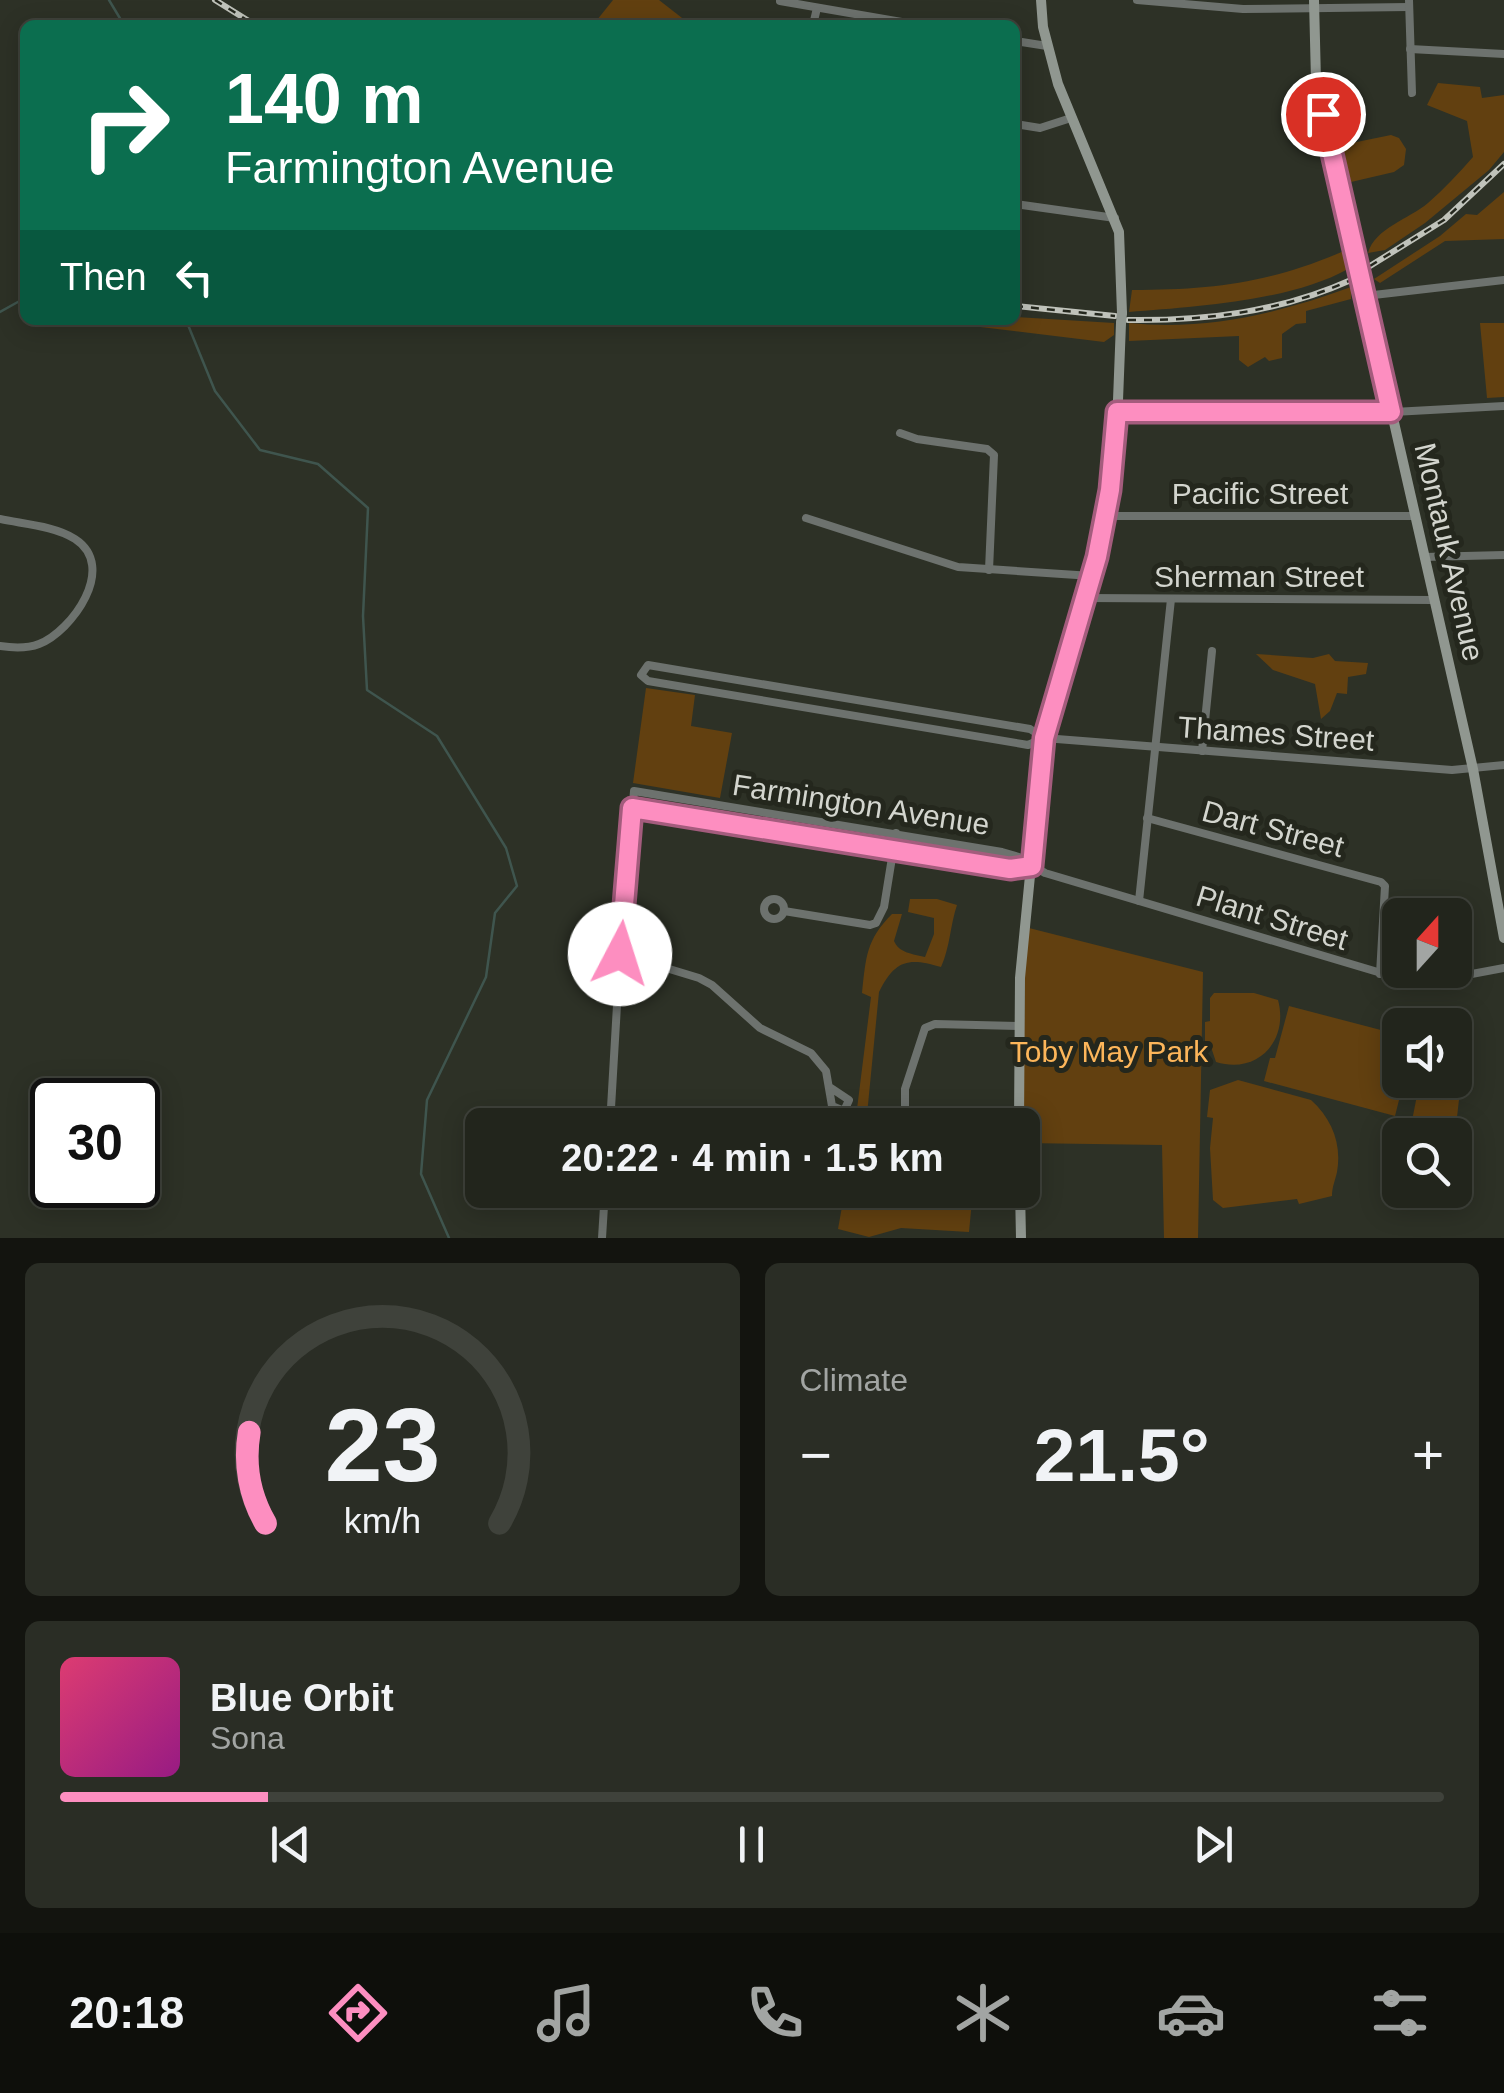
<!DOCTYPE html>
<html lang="en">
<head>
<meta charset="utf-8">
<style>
  :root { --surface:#22251c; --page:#2a2d25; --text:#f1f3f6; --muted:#a2a5a3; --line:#3f423b; --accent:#fd8ec0 }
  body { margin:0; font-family:Arial,sans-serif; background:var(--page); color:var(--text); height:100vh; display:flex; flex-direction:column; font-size:38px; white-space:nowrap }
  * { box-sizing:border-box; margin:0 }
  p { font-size:32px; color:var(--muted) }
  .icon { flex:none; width:55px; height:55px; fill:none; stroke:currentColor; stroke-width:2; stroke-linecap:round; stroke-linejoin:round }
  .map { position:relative; height:1238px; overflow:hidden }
  .details { display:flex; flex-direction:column; gap:25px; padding:25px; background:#13140f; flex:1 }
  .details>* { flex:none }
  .banner { position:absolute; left:20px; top:20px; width:1000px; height:305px; border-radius:15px; box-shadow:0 5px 25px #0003,0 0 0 2px var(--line); background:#0b6e4f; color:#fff; overflow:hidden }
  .needle { width:65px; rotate:21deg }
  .tools { position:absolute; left:1382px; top:898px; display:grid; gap:20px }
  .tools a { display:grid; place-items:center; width:90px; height:90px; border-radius:15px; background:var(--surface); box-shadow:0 5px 25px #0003,0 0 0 2px var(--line); font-size:50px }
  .speed { position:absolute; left:30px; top:1078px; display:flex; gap:20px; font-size:50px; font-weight:700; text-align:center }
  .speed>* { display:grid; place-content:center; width:130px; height:130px; border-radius:50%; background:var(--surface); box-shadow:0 5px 25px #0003,0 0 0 2px var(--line); line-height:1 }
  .speed .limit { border:5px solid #111; border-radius:15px; background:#fff; color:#111 }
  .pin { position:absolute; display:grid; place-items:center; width:85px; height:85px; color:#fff; margin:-42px; border:5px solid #fff; border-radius:50%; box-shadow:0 2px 10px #0007 }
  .me { position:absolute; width:110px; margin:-55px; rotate:5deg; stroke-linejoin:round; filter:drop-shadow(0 0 8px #0008) }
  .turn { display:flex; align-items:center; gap:35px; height:210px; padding:0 40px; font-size:45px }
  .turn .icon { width:130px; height:130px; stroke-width:2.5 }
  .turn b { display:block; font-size:70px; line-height:85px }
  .then { display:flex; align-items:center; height:95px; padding:0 40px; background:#0003; gap:20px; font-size:38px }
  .big { font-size:75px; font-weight:700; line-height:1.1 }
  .details .widget { flex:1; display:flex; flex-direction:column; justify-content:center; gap:15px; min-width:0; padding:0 35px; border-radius:15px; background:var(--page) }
  .details .dial { align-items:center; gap:0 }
  .dial svg { height:260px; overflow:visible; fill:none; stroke:var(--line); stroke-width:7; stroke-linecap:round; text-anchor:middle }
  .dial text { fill:var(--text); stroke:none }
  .song { display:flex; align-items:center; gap:30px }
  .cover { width:120px; height:120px; border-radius:15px; background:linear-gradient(135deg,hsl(340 70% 55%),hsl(310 70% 35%)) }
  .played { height:10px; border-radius:5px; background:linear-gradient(90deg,var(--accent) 15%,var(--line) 15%) }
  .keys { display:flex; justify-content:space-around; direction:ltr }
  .heat { display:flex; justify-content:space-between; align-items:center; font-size:55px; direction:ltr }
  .details .tiles { flex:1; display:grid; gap:25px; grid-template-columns:1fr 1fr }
  .widget:last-child { grid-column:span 2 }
  .trip { position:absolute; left:465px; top:1108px; width:575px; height:100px; border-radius:15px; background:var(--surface); box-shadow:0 5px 25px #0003,0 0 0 2px var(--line); font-weight:700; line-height:100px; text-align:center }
  .menu { display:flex; height:160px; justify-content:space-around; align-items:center; background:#0e0f0b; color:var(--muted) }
  .menu .icon { width:70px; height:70px }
  .menu .current { color:var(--accent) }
  .menu b { font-size:45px; color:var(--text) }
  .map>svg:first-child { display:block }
  .green { fill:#624010 }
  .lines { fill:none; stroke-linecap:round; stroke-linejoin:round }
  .stream { stroke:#3f554e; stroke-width:2.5 }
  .street { stroke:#6d726e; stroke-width:8 }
  .secondary { stroke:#909790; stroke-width:10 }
  .rail-casing { stroke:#c0c3bb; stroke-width:6 }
  .rail { stroke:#24271d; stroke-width:2.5; stroke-dasharray:8; stroke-linecap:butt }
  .secondary-bridge { stroke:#909790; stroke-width:10 }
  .route-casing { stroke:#a45c7d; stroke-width:25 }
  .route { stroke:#fd8ec0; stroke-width:18 }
  .labels { text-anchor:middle; stroke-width:10; stroke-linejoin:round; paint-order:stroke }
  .street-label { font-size:30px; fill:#d3d5ce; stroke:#24271d }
  .park-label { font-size:30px; fill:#fdb65a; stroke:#24271d }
</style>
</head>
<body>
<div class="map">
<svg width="1504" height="1238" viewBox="0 0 1504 1238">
  <rect width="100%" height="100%" fill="#2d3126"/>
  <g class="green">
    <polygon points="613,0 659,0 691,25 593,25"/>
    <path d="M 1438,83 L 1480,87 L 1482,98 L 1504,95 L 1504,152 L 1489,170 L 1425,223 L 1385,250 L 1368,253 C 1375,228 1409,219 1428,203 C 1444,189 1459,173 1473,157 L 1467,121 L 1427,105 Z"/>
    <polygon points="1391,135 1399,138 1406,149 1404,165 1394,172 1351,182 1342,145"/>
    <polygon points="1504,192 1504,239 1445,241 1380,283 1374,279 1440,236 1466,214 1477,215"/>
    <path d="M 1344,251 L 1348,269 C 1291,301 1194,307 1129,312 L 1132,290 C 1212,290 1270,283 1344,251 Z"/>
    <path d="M 1351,287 L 1351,299 L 1306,311 L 1306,323 L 1296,324 L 1282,334 L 1282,358 L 1269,361 L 1265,357 L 1248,367 L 1239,360 L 1239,336 L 1129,341 L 1129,323 C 1206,331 1280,313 1351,287 Z"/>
    <polygon points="1015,317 1114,323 1114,335 1104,342 972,326 963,320 1015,320"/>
    <polygon points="1480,323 1504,323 1504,397 1487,398"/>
    <polygon points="1256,654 1313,658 1329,654 1335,661 1368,663 1366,674 1348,677 1347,694 1337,693 1330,711 1321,719 1315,684 1273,670"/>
    <polygon points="646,688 695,695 691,726 732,733 720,798 633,783"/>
    <path d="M 910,899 L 937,899 L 957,905 C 950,926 950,947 941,967 C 908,957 895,960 879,992 L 866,1125 L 855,1125 L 871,997 L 862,993 C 866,957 866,940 892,914 L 902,914 L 894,941 C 899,953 913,954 925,957 L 934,934 L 934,918 L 908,912 Z"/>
    <polygon points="1025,927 1203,972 1198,1238 1164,1238 1162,1145 1023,1143"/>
    <path d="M 1214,993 L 1254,993 L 1278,1000 C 1289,1040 1258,1075 1216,1062 L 1210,1044 L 1205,1043 L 1205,1022 L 1210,1021 L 1210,998 Z"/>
    <polygon points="1289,1006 1400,1035 1400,1080 1404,1080 1395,1116 1264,1081 1270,1058 1275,1058"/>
    <polygon points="1455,1048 1462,1073 1456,1126 1410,1131 1420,1080 1455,1080"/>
    <path d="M 1238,1080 L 1311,1100 C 1332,1119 1342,1144 1337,1172 C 1335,1181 1332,1187 1332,1196 L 1299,1204 L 1297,1199 L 1223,1208 L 1213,1200 L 1210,1148 L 1213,1118 L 1207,1117 L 1210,1090 Z"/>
    <path d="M 845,1190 L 864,1190 L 868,1197 C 893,1202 924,1212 943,1190 L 973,1190 L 969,1232 L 901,1228 L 869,1237 L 838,1229 Z"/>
  </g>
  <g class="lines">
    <g class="stream">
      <polyline points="109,0 124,25"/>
      <polyline points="0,312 25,298"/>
      <polyline points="186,320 215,391 260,450 318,464 368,508 363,616 367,690 437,736 506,848 517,886 495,913 486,977 427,1100 421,1174 449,1238"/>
    </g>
    <g class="street">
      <polyline points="1137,0 1243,9 1409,7"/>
      <polyline points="1409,0 1412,93"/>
      <polyline points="780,1 919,25"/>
      <polyline points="813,25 817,8"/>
      <polyline points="1015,41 1047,46"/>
      <polyline points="1410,49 1504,54"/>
      <polyline points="1015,124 1040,128 1071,118"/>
      <polyline points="1015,204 1115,218"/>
      <polyline points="1365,296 1504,280"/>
      <polyline points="1117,412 1375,413 1504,406"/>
      <polyline points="900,433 917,439 987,449 994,455 989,570"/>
      <polyline points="1106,516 1414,516"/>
      <polyline points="806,518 958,567 1092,576"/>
      <path d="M 0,519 C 23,524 55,526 75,539 C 118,567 72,631 39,644 C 26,649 13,648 0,646"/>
      <polyline points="1424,557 1504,555"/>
      <polyline points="1084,598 1433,600"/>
      <polyline points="1044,738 1030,729 648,665 641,675 648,681 1028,745 1044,738 1452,770 1504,765"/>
      <polyline points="1202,751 1212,651"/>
      <polyline points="632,808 1010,869 1031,867"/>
      <polyline points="1147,818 1381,882 1385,886 1380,974"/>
      <circle cx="774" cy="909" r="10"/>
      <polyline points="1139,901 1171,599"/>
      <polyline points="784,911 870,925 876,923 884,907 896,833"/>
      <polyline points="620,954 699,978 712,985 760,1028 811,1053 826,1071 832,1106 844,1111 849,1100 831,1088"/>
      <polyline points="610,1125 620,954 634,791 1002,852 1019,857 1045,873 1408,981 1429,982 1504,968"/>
      <polyline points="905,1125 905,1089 925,1028 935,1024 1018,1026"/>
      <polyline points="602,1238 605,1190"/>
    </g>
    <g class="secondary">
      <polyline points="1041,0 1043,27 1058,84 1119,232 1122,313"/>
      <polyline points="1314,0 1316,81 1358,264"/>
      <polyline points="1362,282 1473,769 1504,938"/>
      <polyline points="1019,1125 1020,978 1042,753 1052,703 1092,576 1106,516 1117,426 1121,323"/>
      <polyline points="1020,1190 1021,1238"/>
    </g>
    <g class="rail-casing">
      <g id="rail">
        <polyline points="215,0 255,25"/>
        <polyline points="1370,266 1444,220 1504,164"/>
        <polyline points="1015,306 1115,316"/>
        <path d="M 1128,320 C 1205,321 1280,312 1351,280"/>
      </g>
    </g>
    <use href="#rail" class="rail"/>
    <g class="secondary-bridge">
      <polyline points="1358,264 1362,282"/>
      <polyline points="1121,323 1122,313"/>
    </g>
  </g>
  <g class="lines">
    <g class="route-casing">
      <polyline id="route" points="620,954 632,808 1010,869 1032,866 1044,738 1097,557 1110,490 1117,412 1391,412 1323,114"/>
    </g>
    <use href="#route" class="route"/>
  </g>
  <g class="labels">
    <g class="street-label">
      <text x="1260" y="504">Pacific Street</text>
      <text transform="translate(1449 552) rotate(77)" y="10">Montauk Avenue</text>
      <text x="1259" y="587">Sherman Street</text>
      <text transform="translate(1276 734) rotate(4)" y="10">Thames Street</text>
      <text transform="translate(861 805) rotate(9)" y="10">Farmington Avenue</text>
      <text transform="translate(1273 829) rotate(15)" y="10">Dart Street</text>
      <text transform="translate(1272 918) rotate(17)" y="10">Plant Street</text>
    </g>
    <g class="park-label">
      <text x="1109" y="1062">Toby May Park</text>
    </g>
  </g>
</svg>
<div class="tools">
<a><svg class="needle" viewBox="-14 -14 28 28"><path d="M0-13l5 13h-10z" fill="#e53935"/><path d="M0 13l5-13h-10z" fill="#a2a5a3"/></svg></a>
<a><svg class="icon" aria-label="sound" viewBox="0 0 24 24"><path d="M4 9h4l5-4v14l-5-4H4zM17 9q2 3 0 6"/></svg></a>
<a><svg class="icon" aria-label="search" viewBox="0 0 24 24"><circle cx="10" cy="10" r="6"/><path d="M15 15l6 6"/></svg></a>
</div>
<div class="speed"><div class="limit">30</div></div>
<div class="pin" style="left:1323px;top:114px;background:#d93025"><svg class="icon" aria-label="arrive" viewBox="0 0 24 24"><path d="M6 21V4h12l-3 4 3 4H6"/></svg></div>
<svg class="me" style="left:620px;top:954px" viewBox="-20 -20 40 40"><circle r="19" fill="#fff"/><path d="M0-13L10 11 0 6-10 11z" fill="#fd8ec0"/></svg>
<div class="trip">20:22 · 4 min · 1.5 km</div>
<div class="banner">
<div class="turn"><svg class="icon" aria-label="right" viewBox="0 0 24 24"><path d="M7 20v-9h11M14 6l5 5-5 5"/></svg><div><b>140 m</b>Farmington Avenue</div></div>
<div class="then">Then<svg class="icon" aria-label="left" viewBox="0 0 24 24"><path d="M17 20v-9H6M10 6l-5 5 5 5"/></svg></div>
</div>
</div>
<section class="details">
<div class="tiles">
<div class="widget dial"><svg viewBox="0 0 100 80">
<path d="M14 69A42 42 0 1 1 86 69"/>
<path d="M14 69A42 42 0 0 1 9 41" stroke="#fd8ec0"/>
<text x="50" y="56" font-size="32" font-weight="700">23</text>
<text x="50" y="72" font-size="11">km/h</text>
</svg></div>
<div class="widget"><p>Climate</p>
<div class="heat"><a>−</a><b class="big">21.5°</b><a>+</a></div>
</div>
<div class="widget">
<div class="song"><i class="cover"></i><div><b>Blue Orbit</b><p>Sona</p></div></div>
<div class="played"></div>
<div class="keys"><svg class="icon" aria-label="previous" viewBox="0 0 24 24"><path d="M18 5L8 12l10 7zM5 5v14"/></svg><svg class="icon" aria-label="pause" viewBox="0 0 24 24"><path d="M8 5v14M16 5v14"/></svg><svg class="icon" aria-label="next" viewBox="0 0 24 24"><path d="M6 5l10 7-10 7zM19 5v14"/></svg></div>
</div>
</div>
</section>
<nav class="menu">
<b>20:18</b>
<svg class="icon current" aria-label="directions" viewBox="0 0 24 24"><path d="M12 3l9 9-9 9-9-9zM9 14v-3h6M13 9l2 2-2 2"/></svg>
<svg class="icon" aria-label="music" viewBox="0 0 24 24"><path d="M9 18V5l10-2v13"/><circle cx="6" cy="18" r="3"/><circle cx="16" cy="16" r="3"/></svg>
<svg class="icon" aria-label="phone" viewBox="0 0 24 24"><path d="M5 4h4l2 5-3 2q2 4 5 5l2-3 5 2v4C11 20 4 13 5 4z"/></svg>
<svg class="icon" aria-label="climate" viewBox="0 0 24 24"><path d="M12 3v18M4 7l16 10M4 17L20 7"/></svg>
<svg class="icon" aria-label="car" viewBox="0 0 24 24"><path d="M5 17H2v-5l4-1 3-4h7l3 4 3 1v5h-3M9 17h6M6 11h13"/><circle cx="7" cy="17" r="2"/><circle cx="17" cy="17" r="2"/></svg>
<svg class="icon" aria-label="filters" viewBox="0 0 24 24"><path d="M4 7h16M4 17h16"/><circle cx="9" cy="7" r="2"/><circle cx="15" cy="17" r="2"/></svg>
</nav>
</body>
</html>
